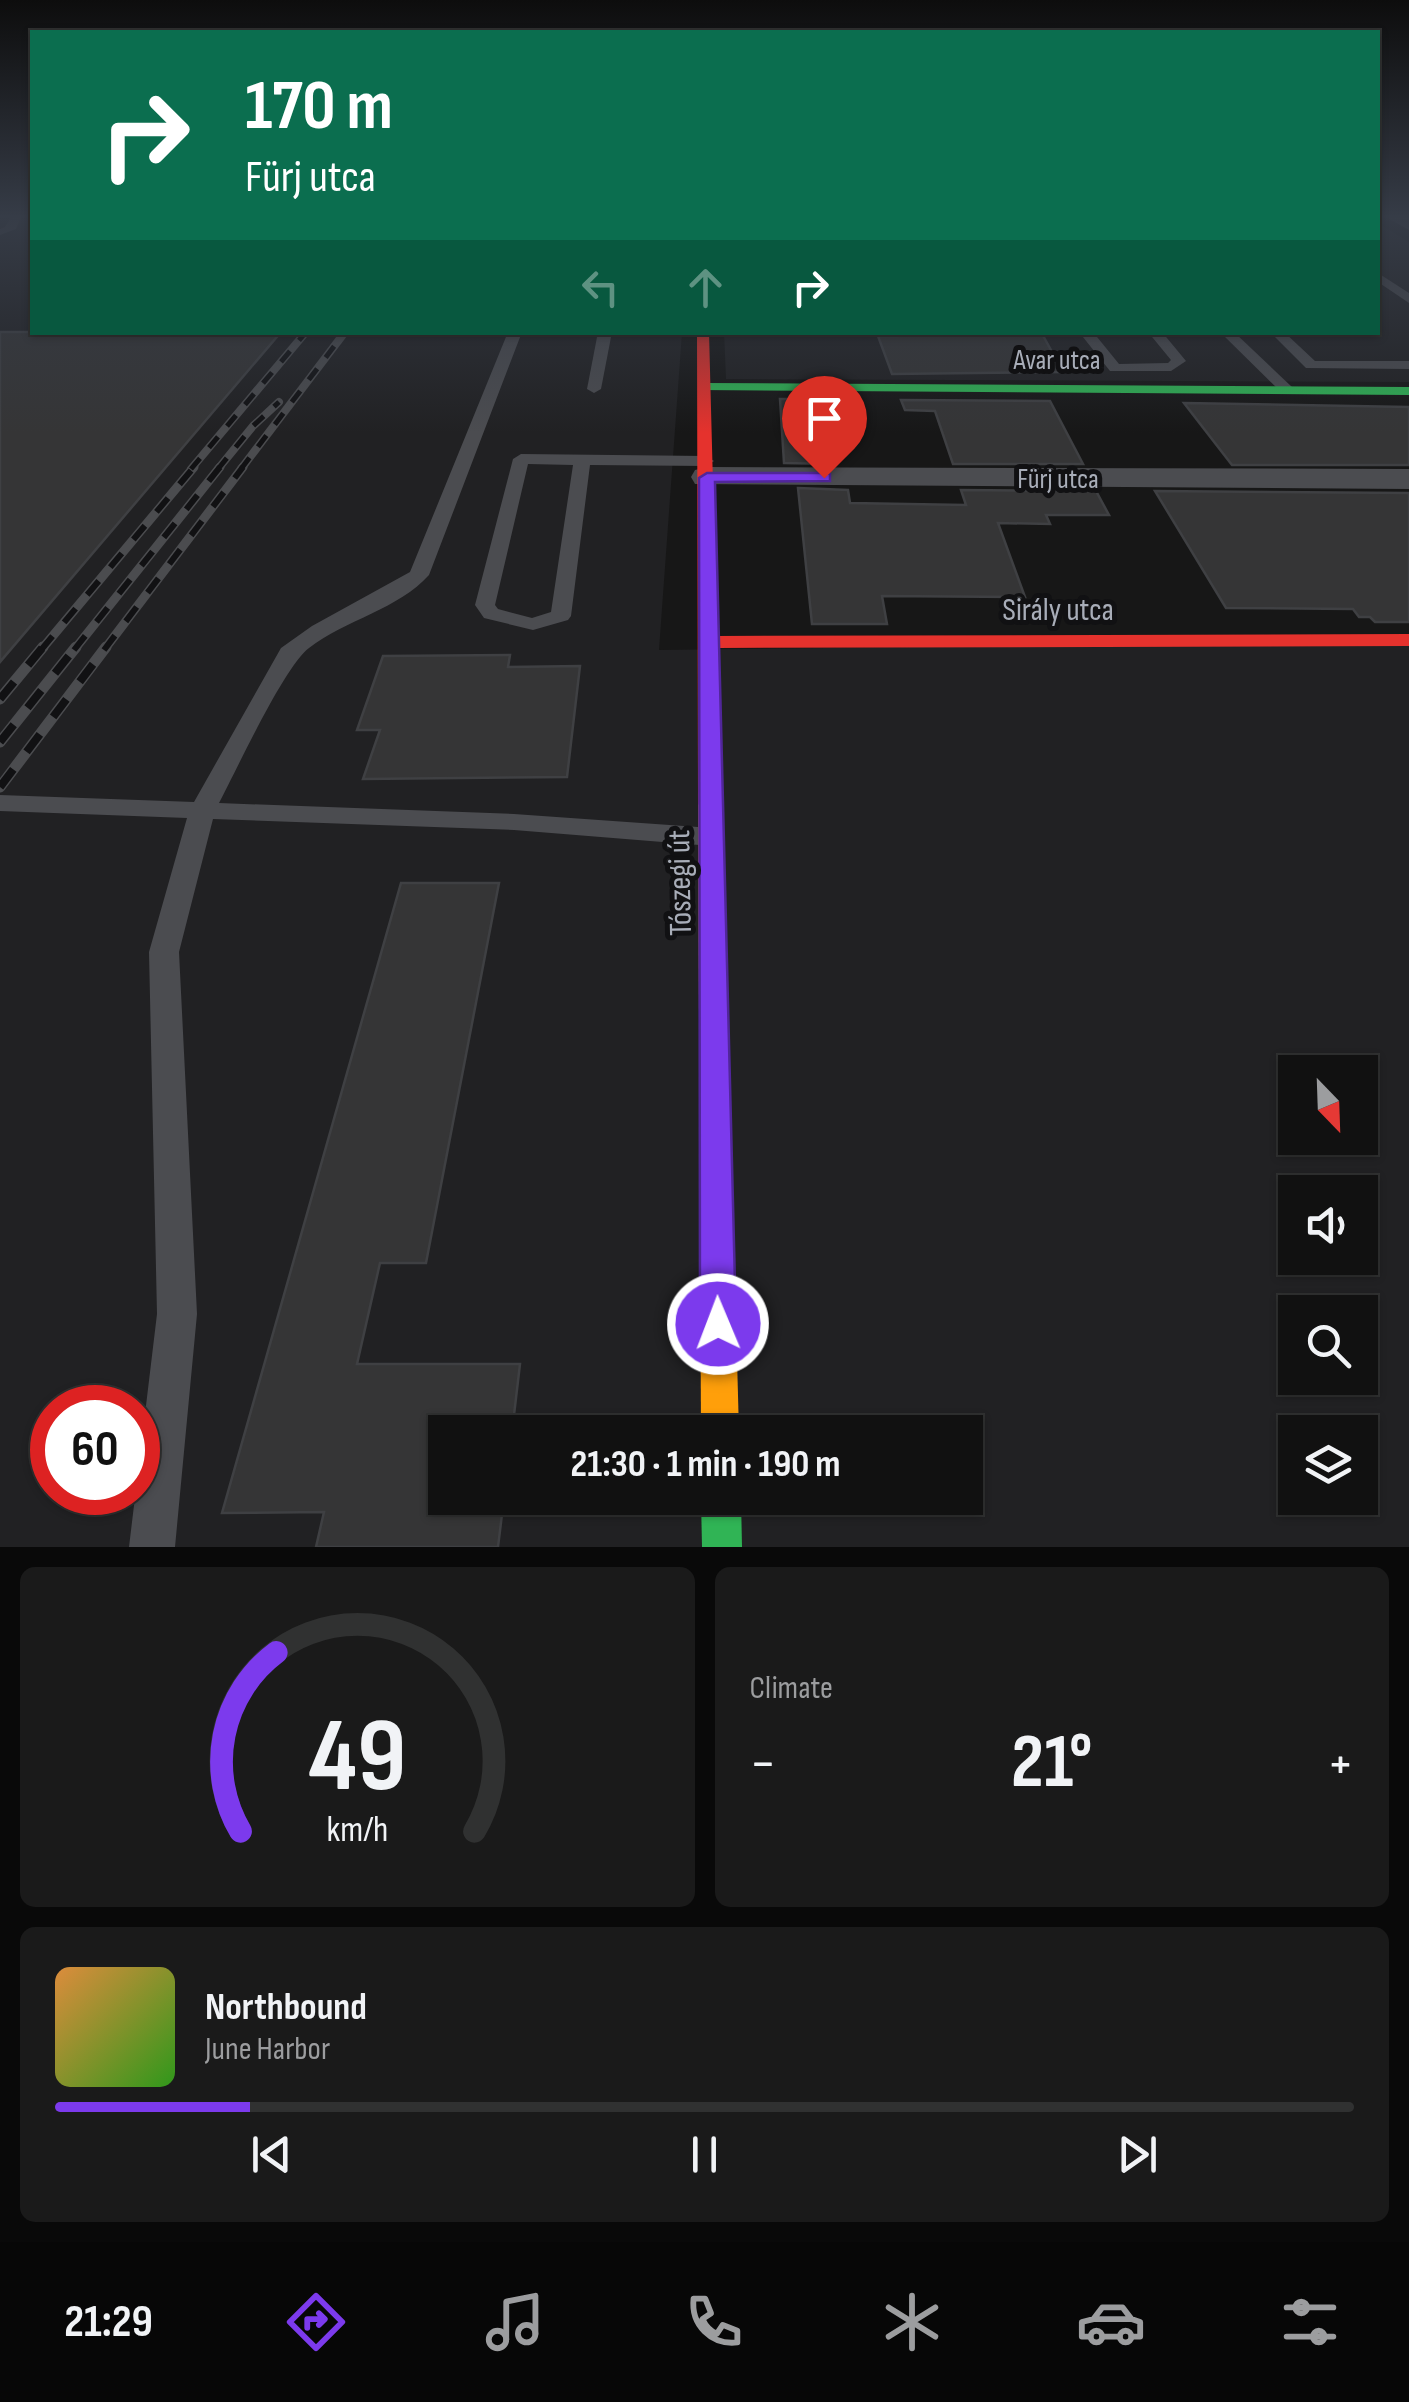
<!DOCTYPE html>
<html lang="en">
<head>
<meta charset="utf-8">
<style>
  :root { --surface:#111; --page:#1a1a1a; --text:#f1f3f6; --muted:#9c9d9f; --line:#303131; --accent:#7c3aed }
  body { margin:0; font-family:"Sofia Sans Condensed",sans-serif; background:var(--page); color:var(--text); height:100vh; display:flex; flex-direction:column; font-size:38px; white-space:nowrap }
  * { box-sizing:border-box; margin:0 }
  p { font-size:32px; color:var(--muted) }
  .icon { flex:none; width:55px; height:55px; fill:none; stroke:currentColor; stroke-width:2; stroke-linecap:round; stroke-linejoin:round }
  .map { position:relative; height:1547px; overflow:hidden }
  .sheet { display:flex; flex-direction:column; gap:20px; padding:20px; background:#090909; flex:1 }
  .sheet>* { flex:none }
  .guide { position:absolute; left:30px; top:30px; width:1350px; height:305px; border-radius:0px; box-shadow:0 2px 8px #0004,0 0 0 2px var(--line); background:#0b6e4f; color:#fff; overflow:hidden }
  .needle { width:65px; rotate:157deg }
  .tools { position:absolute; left:1278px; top:1055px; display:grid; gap:20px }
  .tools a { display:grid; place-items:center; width:100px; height:100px; border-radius:0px; background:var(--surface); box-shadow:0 2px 8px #0004,0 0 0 2px var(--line); font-size:50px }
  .speed { position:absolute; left:30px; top:1385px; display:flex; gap:20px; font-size:50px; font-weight:700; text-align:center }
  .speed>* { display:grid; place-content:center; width:130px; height:130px; border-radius:50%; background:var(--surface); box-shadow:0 2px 8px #0004,0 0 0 2px var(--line); line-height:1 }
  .speed .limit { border:15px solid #d22; background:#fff; color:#111 }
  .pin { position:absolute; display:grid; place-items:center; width:85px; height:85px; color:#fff; margin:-102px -42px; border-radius:50% 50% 50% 0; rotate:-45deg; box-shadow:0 0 10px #0007 }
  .pin .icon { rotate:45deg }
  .me { position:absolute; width:110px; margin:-55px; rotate:359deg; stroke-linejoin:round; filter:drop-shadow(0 0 8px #0008) }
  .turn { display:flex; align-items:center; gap:35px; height:210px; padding:0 50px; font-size:45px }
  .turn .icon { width:130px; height:130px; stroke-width:2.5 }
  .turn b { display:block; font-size:70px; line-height:85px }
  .lanes { display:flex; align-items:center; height:95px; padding:0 50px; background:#0003; justify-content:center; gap:50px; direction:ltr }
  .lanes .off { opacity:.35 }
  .big { font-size:75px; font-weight:700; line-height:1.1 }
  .sheet .tile { flex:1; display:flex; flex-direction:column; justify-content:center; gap:15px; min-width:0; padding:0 35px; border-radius:15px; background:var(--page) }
  .sheet .dial { align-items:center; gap:0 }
  .dial svg { height:260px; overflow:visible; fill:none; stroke:var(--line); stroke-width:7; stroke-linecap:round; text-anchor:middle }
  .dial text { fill:var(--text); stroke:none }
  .song { display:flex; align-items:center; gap:30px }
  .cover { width:120px; height:120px; border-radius:15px; background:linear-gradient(135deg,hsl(30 70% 55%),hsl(110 70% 35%)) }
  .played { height:10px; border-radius:5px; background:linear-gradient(90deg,var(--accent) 15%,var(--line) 15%) }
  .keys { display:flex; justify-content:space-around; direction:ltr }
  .heat { display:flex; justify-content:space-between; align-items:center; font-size:55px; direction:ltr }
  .sheet .tiles { flex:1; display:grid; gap:20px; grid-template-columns:1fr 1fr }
  .tile:last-child { grid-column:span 2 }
  .trip { position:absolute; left:428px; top:1415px; width:555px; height:100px; border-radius:0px; background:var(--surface); box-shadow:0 2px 8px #0004,0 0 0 2px var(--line); font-weight:700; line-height:100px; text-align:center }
  .menu { display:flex; height:160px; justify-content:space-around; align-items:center; background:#070707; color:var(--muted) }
  .menu .icon { width:70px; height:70px }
  .menu .current { color:var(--accent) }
  .menu b { font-size:45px; color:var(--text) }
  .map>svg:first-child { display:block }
  .built { fill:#212123; fill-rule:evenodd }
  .building { fill:#353536; stroke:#3f4043; stroke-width:2.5 }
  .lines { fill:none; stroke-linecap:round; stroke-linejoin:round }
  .lane { fill:#4b4c50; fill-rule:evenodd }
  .street { fill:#4b4c50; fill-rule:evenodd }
  .fast { fill:#30b455; fill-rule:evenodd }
  .slow { fill:#ff9f0a; fill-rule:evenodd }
  .jam { fill:#e5322d; fill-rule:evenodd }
  .rail-far2-casing { stroke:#4b4c4f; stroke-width:8 }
  .rail-far1-casing { stroke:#4b4c4f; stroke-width:9 }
  .rail-casing { stroke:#4b4c4f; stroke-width:11 }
  .rail-far2 { stroke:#111113; stroke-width:5; stroke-dasharray:14; stroke-linecap:butt }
  .rail-far1 { stroke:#111113; stroke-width:6; stroke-dasharray:18; stroke-linecap:butt }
  .rail { stroke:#111113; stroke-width:8; stroke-dasharray:22; stroke-linecap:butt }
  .route { fill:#7c3aed; stroke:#51269a; stroke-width:2.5 }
  .labels { text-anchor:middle; stroke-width:10; stroke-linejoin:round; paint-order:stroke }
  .far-street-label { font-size:28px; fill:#a8adb8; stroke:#111113 }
  .street-label { font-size:32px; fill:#a8adb8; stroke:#111113 }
</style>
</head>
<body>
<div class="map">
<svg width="1409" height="1547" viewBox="0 0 1409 1547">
  <rect width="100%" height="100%" fill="#171717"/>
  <g class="built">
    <path d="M 0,217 L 32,217 L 32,332 L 682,333 L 659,650 L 1409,641 L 1409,1547 L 0,1547 ZM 1295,1072 L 1360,1072 L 1360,1138 L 1295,1138 ZM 1295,1192 L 1360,1192 L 1360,1258 L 1295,1258 ZM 1295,1312 L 1360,1312 L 1360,1378 L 1295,1378 ZM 52,1408 L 138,1408 L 138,1492 L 52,1492 ZM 445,1432 L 965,1432 L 965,1498 L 445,1498 ZM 1295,1432 L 1360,1432 L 1360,1498 L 1295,1498 Z"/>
    <polygon points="1378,223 1409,242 1409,382 726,379 724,333 1378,332"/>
  </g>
  <g class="building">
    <polygon points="0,332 281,332 0,662"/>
    <polygon points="894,332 1041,332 1063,372 892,374 878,336 896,336"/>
    <polygon points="780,399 824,399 834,464 784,463"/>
    <polygon points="901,400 1050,401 1083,464 953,464 935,411 905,410"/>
    <polygon points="1184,403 1409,407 1409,465 1232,465"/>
    <polygon points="798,488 848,490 850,503 966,505 961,490 1096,491 1109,515 1046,515 1050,524 998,523 1025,597 882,596 887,624 812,624"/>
    <polygon points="1155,491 1409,493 1409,622 1375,622 1370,617 1359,617 1353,609 1226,608"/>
    <polygon points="510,655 508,667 580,666 567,777 363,779 380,730 357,730 383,656"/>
    <polygon points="401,883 499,883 426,1263 380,1263 357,1364 520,1364 512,1432 445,1432 445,1498 504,1498 498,1547 316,1547 324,1512 222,1513"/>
  </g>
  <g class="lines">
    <g class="lane">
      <polygon points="11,217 21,217 16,229 0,235 0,229 5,227"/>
      <polygon points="1378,273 1409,293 1409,303 1378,282"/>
      <path d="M 508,332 L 522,332 L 429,575 C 399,609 345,620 309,648 C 284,667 237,769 219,803 L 514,814 L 712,828 L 721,831 L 725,837 L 721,843 L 712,846 L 514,830 L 213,819 L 179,952 L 197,1314 L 175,1547 L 129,1547 L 157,1314 L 149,952 L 187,818 L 0,811 L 0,795 L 194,802 L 281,648 L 312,626 L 410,572 Z"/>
      <polygon points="598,332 612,332 601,389 594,393 587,389"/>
      <polygon points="1079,332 1093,332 1119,364 1168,363 1171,360 1148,332 1162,332 1186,361 1171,371 1110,371"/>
      <polygon points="1220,332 1234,332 1292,387 1292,393 1282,393"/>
      <polygon points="1270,332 1284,332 1315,361 1409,361 1409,369 1306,368"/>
      <path d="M 521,454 L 706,456 L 714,461 L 706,466 L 590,465 L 571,616 L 568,620 L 533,630 L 484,618 L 475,605 L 513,459 ZM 528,464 L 573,465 L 551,612 L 532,618 L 498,609 L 495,605 Z"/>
    </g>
    <g class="street">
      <polygon points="1386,217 1409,217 1409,230"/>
      <polygon points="707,467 1409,469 1409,489 695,484 691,477 695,470"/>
    </g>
    <g class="fast">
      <polygon points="704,383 1409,387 1409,395 699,390 699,384"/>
      <polygon points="701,1498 741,1498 742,1547 702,1547"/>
    </g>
    <polygon class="slow" points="710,797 722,804 739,1432 701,1432 698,804"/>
    <polygon class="jam" points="697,332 709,332 717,636 1409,634 1409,646 717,648 722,804 718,809 702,809 698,804"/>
    <g class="rail-far2-casing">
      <g id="rail-far2">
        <polyline points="191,469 306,332"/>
        <polyline points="218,469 253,426 279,402"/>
        <polyline points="241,469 345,332"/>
      </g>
    </g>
    <g class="rail-far1-casing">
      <g id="rail-far1">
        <polyline points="41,650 194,467"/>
        <polyline points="74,650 220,467"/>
        <polyline points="104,650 243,467"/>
      </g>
    </g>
    <g class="rail-casing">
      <g id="rail">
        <polyline points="0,699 43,647"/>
        <polyline points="0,742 76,647"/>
        <polyline points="0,787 106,647"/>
      </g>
    </g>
    <use href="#rail-far2" class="rail-far2"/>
    <use href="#rail-far1" class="rail-far1"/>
    <use href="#rail" class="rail"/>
  </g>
  <linearGradient id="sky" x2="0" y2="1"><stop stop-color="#0d0d0d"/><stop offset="0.5" stop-color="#363c47"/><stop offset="1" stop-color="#363c47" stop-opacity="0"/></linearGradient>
  <rect width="1409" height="433" fill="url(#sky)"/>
  <polygon class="route" points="824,473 830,474 830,481 715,482 736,1324 731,1337 718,1342 706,1337 700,1324 699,478 707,473"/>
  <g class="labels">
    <g class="far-street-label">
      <text x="1057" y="369">Avar utca</text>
      <text x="1058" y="488">Fürj utca</text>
    </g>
    <g class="street-label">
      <text x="1058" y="620">Sirály utca</text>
      <text transform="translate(679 883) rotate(-91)" y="11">Tószegi út</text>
    </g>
  </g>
</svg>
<div class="tools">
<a><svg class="needle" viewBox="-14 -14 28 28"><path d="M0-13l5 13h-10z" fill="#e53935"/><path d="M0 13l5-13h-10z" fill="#9c9d9f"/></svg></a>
<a><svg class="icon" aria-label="sound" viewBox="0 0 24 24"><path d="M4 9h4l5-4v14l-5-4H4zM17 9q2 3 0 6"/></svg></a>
<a><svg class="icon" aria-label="search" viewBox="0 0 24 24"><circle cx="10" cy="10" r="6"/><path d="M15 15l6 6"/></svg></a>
<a><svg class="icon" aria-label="layers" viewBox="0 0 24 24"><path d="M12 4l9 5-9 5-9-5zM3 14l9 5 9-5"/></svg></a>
</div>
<div class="speed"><div class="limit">60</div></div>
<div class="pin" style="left:824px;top:478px;background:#d93025"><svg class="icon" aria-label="arrive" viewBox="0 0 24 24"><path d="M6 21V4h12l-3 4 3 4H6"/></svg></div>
<svg class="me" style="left:718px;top:1324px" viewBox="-20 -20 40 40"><circle r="17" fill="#7c3aed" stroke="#fff" stroke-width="3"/><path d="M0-11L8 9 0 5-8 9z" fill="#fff"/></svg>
<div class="trip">21:30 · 1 min · 190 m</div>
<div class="guide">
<div class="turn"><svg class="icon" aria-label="right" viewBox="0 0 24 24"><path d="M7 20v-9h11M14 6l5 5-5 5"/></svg><div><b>170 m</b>Fürj utca</div></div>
<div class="lanes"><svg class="icon off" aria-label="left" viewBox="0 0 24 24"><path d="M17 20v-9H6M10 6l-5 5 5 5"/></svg><svg class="icon off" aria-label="ahead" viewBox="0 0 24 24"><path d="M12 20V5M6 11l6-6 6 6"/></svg><svg class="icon" aria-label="right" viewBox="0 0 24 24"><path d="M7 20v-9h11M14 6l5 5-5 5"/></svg></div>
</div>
</div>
<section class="sheet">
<div class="tiles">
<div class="tile dial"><svg viewBox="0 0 100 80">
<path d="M14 69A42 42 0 1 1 86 69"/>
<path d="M14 69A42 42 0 0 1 25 14" stroke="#7c3aed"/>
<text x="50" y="56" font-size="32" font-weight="700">49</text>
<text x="50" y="72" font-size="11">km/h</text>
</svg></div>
<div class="tile"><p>Climate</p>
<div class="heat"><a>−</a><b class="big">21°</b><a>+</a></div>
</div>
<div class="tile">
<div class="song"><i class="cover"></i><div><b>Northbound</b><p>June Harbor</p></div></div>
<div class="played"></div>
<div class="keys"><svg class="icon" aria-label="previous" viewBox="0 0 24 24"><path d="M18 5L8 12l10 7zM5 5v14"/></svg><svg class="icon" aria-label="pause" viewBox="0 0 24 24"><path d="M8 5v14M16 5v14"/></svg><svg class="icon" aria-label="next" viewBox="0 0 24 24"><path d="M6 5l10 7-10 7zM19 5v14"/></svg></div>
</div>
</div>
</section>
<nav class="menu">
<b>21:29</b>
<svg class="icon current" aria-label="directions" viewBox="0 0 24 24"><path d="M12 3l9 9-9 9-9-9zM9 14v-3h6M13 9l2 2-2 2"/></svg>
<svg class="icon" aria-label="music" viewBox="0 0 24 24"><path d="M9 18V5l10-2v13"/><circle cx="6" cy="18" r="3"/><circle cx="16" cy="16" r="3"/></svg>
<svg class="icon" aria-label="phone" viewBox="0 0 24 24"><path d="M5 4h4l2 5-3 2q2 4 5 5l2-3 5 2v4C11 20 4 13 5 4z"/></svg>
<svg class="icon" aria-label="climate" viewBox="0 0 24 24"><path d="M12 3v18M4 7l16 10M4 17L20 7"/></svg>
<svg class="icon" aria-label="car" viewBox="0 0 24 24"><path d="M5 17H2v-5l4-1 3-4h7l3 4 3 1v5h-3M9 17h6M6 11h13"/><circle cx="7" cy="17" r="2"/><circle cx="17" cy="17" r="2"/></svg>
<svg class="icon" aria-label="filters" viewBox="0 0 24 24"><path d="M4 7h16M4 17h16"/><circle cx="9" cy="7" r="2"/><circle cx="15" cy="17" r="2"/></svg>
</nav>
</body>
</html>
